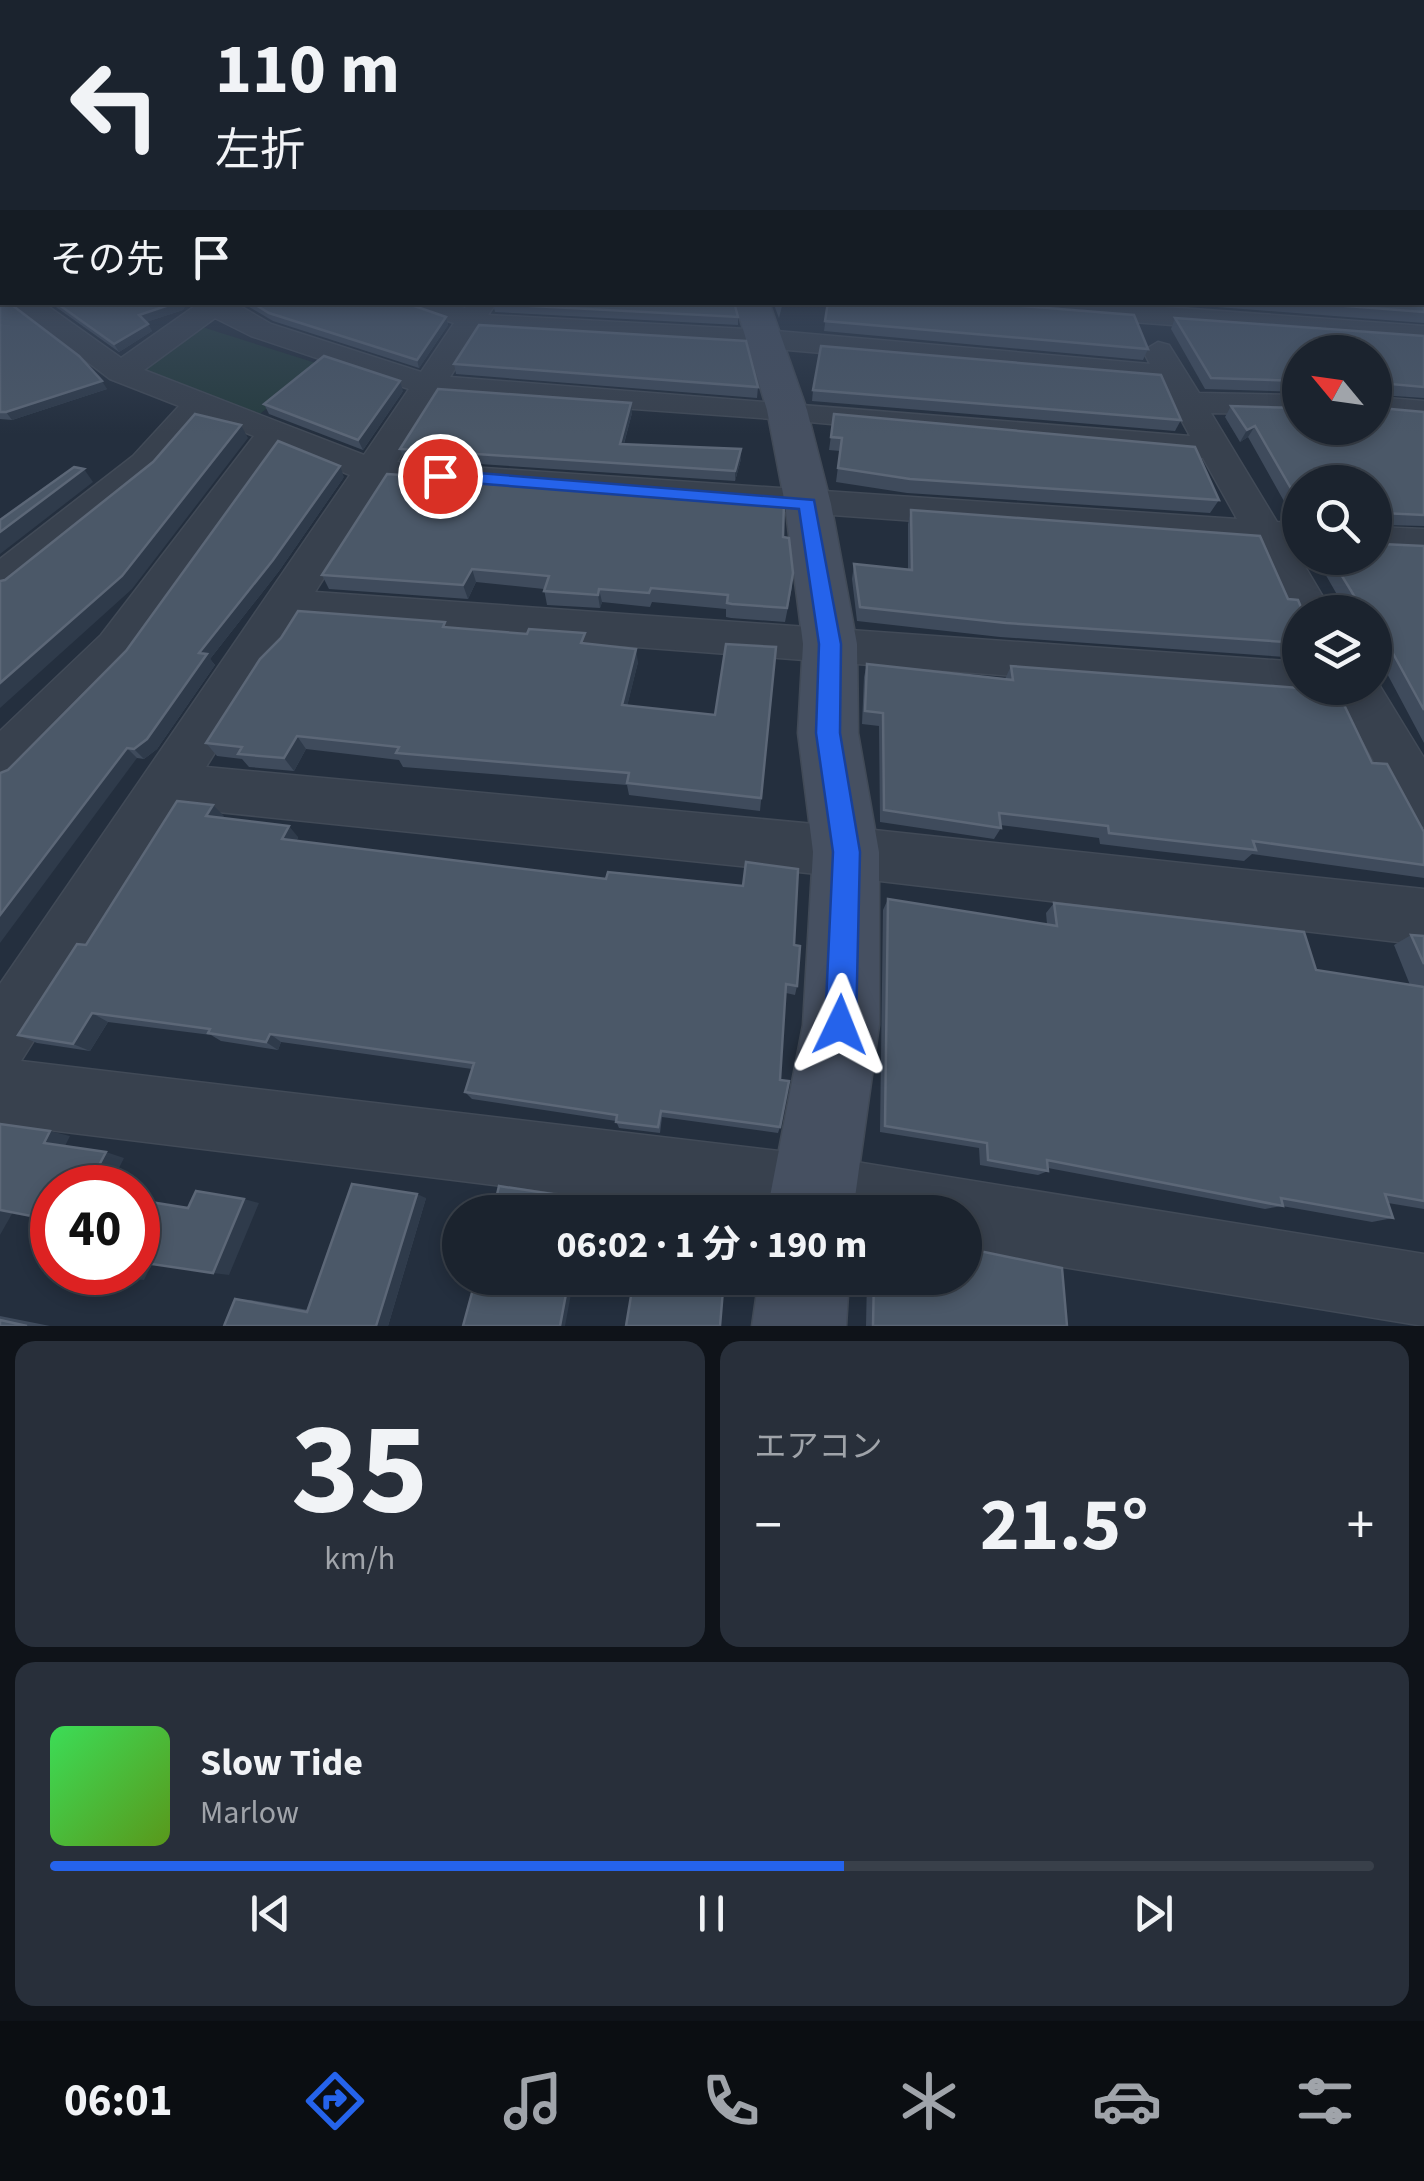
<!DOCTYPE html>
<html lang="ja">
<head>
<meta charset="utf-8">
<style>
  :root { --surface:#1b232e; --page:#282f3a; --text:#f1f3f6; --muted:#a0a4aa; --line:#39404a; --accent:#2563eb }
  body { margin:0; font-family:"Source Sans 3","Noto Sans JP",sans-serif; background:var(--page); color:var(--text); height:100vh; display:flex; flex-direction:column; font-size:38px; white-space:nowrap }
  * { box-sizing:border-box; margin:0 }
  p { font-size:32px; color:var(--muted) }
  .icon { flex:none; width:55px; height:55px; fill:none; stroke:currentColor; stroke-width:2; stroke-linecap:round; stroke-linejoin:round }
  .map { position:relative; height:1326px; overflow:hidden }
  .drawer { display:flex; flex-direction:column; gap:15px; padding:15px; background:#0f1319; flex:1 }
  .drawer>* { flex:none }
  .hud { position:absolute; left:0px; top:0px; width:1425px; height:305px; box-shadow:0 5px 15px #0003,0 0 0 2px var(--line); background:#1b232e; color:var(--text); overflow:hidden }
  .needle { width:65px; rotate:299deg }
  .buttons { position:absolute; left:1282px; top:335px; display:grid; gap:20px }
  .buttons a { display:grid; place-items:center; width:110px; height:110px; border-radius:50%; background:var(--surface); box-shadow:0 5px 15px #0003,0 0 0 2px var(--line); font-size:50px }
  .speed { position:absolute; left:30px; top:1165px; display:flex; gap:20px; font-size:50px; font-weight:700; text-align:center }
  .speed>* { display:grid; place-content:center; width:130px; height:130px; border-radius:50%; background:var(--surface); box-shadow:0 5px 15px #0003,0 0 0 2px var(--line); line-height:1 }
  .speed .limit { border:15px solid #d22; background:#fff; color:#111 }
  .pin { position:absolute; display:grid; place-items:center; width:85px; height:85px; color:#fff; margin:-42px; border:5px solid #fff; border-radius:50%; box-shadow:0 2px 10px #0007 }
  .me { position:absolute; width:110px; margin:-55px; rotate:2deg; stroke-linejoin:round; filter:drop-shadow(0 0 8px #0008) }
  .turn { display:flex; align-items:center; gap:35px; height:210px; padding:0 50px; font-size:45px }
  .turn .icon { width:130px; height:130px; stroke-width:2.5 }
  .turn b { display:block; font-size:70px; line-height:85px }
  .then { display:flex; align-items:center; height:95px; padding:0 50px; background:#0003; gap:20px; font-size:38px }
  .big { font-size:75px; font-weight:700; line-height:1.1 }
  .drawer .card { flex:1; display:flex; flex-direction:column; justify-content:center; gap:15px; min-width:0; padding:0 35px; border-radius:20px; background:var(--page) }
  .drawer .dial { align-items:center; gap:0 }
  .dial b { font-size:130px; line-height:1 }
  .song { display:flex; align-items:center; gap:30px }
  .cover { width:120px; height:120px; border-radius:15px; background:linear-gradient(135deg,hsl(130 70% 55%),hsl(90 70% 35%)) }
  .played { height:10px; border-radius:5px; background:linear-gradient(90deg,var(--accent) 60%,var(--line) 60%) }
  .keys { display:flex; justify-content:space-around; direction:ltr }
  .heat { display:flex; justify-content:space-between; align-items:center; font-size:55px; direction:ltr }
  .drawer .tiles { flex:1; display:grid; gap:15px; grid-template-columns:1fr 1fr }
  .card:last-child { grid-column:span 2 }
  .trip { position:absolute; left:442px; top:1195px; width:540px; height:100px; border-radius:50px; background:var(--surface); box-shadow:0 5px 15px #0003,0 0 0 2px var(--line); font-weight:700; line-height:100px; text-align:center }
  .dock { display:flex; height:160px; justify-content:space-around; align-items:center; background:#0b0e12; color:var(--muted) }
  .dock .icon { width:70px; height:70px }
  .dock .on { color:var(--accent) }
  .dock b { font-size:45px; color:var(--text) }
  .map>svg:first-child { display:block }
  .green { fill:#263c3f }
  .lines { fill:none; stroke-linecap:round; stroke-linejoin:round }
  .lane-casing { stroke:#414a57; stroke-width:3 }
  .street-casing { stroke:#414a57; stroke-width:3 }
  .secondary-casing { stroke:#414a57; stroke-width:3 }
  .lane { fill:#38414e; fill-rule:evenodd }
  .street { fill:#38414e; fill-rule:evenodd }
  .secondary { fill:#465061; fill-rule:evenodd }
  .wall { fill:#3f4b5c }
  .shaded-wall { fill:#2f3b4b }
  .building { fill:#4b5868; stroke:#5c6777; stroke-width:2.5 }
  .route { fill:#2563eb; stroke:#184099; stroke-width:2.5 }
</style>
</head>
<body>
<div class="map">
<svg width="1424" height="1326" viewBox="0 0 1424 1326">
  <rect width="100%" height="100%" fill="#242f3e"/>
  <polygon class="green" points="196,325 322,365 256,417 142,369"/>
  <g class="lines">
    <g class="lane-casing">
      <rect id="lane" x="1422" y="250" width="2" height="8"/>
    </g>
    <g class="street-casing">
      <g id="street">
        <path d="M 9,302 L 42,302 L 121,358 L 195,306 L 192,302 L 233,302 L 271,324 L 421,372 L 454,323 L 407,308 L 403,302 L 447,302 L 465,308 L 469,302 L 497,302 L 488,315 L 765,330 L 1150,364 L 1143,351 L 1158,342 L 1169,345 L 1199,393 L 1300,395 L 1300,415 L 1211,413 L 1277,522 L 1300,523 L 1300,549 L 1294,548 L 1332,612 L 1300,612 L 1300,624 L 1252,545 L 384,483 L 315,592 L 1300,662 L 1300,688 L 1319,688 L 1316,693 L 1300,698 L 297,621 L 206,767 L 846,827 L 1424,889 L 1424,945 L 846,877 L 180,808 L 21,1061 L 813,1155 L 1424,1254 L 1424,1326 L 965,1251 L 965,1212 L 713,1212 L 0,1124 L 0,984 L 350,475 L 282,447 L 133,659 L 18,777 L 0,783 L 0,731 L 101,635 L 254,436 L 206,417 L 159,472 L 15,590 L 0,594 L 0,559 L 133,456 L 179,406 L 110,379 ZM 215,318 L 251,336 L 409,389 L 364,455 L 144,370 ZM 479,331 L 765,348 L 1161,383 L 1190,436 L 450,377 ZM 439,395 L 787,420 L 1203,458 L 1237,519 L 397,462 Z"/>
        <polygon points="959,302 1096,302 1424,326 1424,344 973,310"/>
        <polygon points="1375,397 1424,401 1424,421 1375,417"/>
        <polygon points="1375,527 1424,529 1424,555 1375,553"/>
        <polygon points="1375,678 1424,758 1424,827 1406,820 1334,688 1375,688"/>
      </g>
    </g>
    <g class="secondary-casing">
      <g id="secondary">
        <rect x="1422" y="275" width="2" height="20"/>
        <polygon points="735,302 769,302 807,410 831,504 857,644 858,733 879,852 879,1025 853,1212 767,1212 803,1025 813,852 798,733 803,644 785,504 767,410"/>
        <polygon points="759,1278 849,1278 846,1326 752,1326"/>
      </g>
    </g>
    <use href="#lane" class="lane"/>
    <use href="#street" class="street"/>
    <use href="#secondary" class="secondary"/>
  </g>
  <g class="wall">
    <polygon points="0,248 2,302 107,389 12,420 0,419"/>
    <polygon points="1424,290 1424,323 1152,302 1422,302"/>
    <polygon points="49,302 187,302 183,310 146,322 152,331 119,352"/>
    <polygon points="241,302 403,302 446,317 448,325 419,368 273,321"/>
    <polygon points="773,302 783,302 779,318"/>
    <polygon points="828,302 1148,349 1143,360 824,331"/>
    <polygon points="493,304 738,317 738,325 495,312"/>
    <polygon points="1175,318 1424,336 1424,398 1380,395 1380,408 1424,412 1424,526 1382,525 1382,544 1424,546 1424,743 1375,651 1375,612 1347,612 1316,558 1375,558 1300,482 1300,520 1294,519 1248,437 1240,442 1225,417 1231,406 1375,428 1300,352 1300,392 1205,389 1171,329"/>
    <polygon points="454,364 758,387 757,398 456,374"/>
    <polygon points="813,390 1181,420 1175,431 812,401"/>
    <polygon points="403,391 363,450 269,414 264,404"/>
    <polygon points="632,413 624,444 741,459 735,481 404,459 400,449"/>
    <polygon points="834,414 1219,500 1210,513 907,493 836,482 840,451 829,450"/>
    <polygon points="344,477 279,571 210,659 215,665 157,749 144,759 137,758 8,770"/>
    <polygon points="911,510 1288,599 1300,612 1300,658 1000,637 857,621 852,579 854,564 908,569 908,524"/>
    <polygon points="783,537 792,587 785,622 731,618 726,617 726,609 652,602 650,607 602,602 600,608 547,605 544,589 476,582 468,599 329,589 322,575"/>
    <polygon points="447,627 587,644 638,662 627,706 715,715 776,647 760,811 629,795 627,785 403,767 399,760 306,749 294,771 249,767 242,759 217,756 206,743"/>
    <polygon points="867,664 1005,679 1011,666 1372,763 1424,832 1424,878 1252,854 1244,861 1157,851 1100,844 1099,838 1000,825 1001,828 994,839 880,822 879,726 862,724 864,677"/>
    <polygon points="224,816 222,818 298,837 297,840 794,945 797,986 795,995 786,993 780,1080 780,1127 778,1133 662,1117 660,1133 619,1128 616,1121 472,1099 465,1092 472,1069 281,1042 278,1050 221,1041 211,1035 108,1022 90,1051 37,1043 18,1035 86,945"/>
    <polygon points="888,899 1047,924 1046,913 1054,903 1316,970 1410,985 1394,945 1411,935 1424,936 1424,1209 1388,1203 1393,1218 1372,1222 1282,1206 1265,1209 1048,1168 1048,1171 1038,1175 980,1165 979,1148 880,1132 883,910"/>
    <polygon points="426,1198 388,1326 224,1326 235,1299 251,1300 308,1310"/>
    <polygon points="867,1278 965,1278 1067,1326 866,1326"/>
    <polygon points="0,1316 50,1326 0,1326"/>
  </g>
  <g class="shaded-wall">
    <polygon points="178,302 187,302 183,310 143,323 139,315"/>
    <polygon points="446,317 448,325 419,368 417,360"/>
    <polygon points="148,324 152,331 119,352 114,344"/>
    <polygon points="102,381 107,389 12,420 6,412"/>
    <polygon points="400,381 403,391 363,450 358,440"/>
    <polygon points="631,403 632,413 621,454 620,444"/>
    <polygon points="241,425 248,438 132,589 0,708 0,683"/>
    <polygon points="1255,426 1248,437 1240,442 1247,430"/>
    <polygon points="741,449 741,459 735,481 735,471"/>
    <polygon points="340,466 344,477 279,571 210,659 215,665 157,749 144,759 134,749 199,653"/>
    <polygon points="84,469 93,482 0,554 0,532"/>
    <polygon points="472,569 476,582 468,599 463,585"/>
    <polygon points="599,589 602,602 600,608 598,595"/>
    <polygon points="636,649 638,662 624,719 622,705"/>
    <polygon points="297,736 306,749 294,771 284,758"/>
    <polygon points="127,748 137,758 0,943 0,915"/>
    <polygon points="213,805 224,816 217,828 206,816"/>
    <polygon points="289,826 298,837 292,850 282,839"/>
    <polygon points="92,1013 108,1022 90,1051 73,1044"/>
    <polygon points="270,1034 281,1042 278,1050 266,1042"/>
    <polygon points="50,1131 70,1136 64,1148 44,1143"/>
    <polygon points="106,1152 124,1158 109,1188 87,1188"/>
    <polygon points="417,1194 426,1198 388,1326 376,1326"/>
    <polygon points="244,1199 259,1203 229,1275 213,1273"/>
    <polygon points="585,1199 589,1203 587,1212 582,1212"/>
    <polygon points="0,1210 13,1212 0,1235"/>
    <polygon points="138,1262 152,1264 144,1280 125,1278 128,1272 138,1272"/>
    <polygon points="569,1278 574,1278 565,1326 560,1326"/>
  </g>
  <g class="building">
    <polygon points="0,248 2,248 2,302 8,302 79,356 102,381 6,412 0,412"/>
    <polygon points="1422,298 1424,299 1424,312 1295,302 1422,302"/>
    <polygon points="55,302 178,302 139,315 148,324 114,344"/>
    <polygon points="251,302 403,302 446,317 417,360 269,313"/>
    <polygon points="494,302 734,302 738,317 493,304"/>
    <polygon points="828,302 974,302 1134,315 1148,349 825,321"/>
    <polygon points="1175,318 1424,336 1424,387 1380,383 1380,408 1424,412 1424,515 1382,513 1382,544 1424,546 1424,710 1378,626 1375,626 1375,612 1364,612 1331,558 1375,558 1375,482 1300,482 1300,504 1255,426 1247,430 1231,406 1300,408 1300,428 1375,428 1375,352 1300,352 1300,381 1211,378"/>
    <polygon points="479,325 746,341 758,387 454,364"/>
    <polygon points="821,346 1161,375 1181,420 813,390"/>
    <polygon points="324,356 400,381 358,440 264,404"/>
    <polygon points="438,389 631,403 620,444 741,449 735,471 400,449"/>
    <polygon points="195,414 241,425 122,576 0,683 0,581 5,580 153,462"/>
    <polygon points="834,414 1195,447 1219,500 910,479 838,468 842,438 831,437"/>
    <polygon points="278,441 340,466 273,560 199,653 207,654 147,739 134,749 127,748 0,915 0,773 8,770 126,651"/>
    <polygon points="74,467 84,469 0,532 0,520"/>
    <polygon points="387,474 784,501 783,537 789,538 793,573 787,608 732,604 727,603 728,595 651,588 649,593 599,589 598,595 544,591 549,576 472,569 463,585 322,575"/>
    <polygon points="911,510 1260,536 1288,599 1298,600 1303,612 1300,612 1300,643 1006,623 860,607 854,564 912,570"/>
    <polygon points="298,611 445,622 443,627 527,634 529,629 585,633 581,643 636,649 622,705 715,715 726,644 776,647 761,798 627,783 629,773 396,753 399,747 297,736 284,758 238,754 242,747 206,743 260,659 281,638"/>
    <polygon points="867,664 1013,680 1011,666 1312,689 1315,688 1336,688 1372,763 1387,764 1424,832 1424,865 1253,841 1256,850 1168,840 1109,833 1108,826 999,813 1001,828 884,810 883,713 865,711"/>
    <polygon points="177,801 213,805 206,816 289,826 282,839 606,879 608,872 743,886 746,862 798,869 794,945 800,946 797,986 786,984 780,1080 789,1081 780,1127 661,1111 658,1127 616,1122 617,1115 465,1092 474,1063 270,1034 266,1042 208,1033 210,1029 92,1013 73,1044 18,1035 77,944 86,945"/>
    <polygon points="888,899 1057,926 1054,903 1304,932 1316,970 1424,987 1424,1201 1385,1194 1393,1218 1281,1198 1283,1206 1047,1160 1048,1171 988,1160 987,1143 885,1126"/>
    <polygon points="1411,935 1424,936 1424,964"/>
    <polygon points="0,1124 50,1131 44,1143 106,1152 87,1188 52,1188 52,1220 0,1210"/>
    <polygon points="352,1184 417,1194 376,1326 224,1326 235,1299 307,1312"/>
    <polygon points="499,1186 585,1199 582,1212 493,1212"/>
    <polygon points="196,1191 244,1199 213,1273 138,1262 138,1200 188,1208"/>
    <polygon points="965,1248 1062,1268 1067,1326 873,1326 874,1278 965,1278"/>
    <polygon points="93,1272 128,1272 125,1278"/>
    <polygon points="476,1278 569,1278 560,1326 463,1326"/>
    <polygon points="634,1278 724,1278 720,1326 626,1326"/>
    <polygon points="0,1320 27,1326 0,1326"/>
  </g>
  <linearGradient id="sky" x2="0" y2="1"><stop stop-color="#141a22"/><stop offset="0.57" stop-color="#3f4d63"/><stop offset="1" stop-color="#3f4d63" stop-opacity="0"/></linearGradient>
  <rect width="1424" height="434" fill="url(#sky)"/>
  <polygon class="route" points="440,470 814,500 841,644 840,733 860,852 856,1025 852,1036 840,1041 829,1036 825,1025 833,852 816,733 819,644 799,509 434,480 434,472"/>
</svg>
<div class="buttons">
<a><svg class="needle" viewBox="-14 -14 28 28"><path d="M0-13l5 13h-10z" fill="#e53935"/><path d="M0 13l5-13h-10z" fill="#a0a4aa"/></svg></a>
<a><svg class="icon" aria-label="search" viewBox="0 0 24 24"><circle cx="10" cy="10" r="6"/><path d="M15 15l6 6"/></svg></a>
<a><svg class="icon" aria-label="layers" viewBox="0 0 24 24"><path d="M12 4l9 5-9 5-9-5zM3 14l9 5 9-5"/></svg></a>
</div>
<div class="speed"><div class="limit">40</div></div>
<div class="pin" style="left:440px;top:476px;background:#d93025"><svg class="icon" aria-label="arrive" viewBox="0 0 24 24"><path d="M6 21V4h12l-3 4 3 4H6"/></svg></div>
<svg class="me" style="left:840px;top:1025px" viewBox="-20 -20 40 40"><path d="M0-17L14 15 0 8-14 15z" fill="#2563eb" stroke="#fff" stroke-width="4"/></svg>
<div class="trip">06:02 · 1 分 · 190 m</div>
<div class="hud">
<div class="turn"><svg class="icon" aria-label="left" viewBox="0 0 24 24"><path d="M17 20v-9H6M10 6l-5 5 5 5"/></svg><div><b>110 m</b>左折</div></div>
<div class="then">その先<svg class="icon" aria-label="arrive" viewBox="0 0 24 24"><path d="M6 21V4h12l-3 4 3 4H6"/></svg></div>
</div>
</div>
<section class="drawer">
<div class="tiles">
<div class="card dial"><b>35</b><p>km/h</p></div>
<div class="card"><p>エアコン</p>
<div class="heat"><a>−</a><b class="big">21.5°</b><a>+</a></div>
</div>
<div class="card">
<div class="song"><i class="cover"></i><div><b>Slow Tide</b><p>Marlow</p></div></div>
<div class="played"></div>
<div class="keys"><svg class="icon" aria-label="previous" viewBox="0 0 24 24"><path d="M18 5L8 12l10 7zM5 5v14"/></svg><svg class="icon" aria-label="pause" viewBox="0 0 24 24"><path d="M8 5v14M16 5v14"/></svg><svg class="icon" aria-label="next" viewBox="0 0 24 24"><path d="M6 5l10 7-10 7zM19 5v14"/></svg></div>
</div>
</div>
</section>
<nav class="dock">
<b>06:01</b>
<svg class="icon on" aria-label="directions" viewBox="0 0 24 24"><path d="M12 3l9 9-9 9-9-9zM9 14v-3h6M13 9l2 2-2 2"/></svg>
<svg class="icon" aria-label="music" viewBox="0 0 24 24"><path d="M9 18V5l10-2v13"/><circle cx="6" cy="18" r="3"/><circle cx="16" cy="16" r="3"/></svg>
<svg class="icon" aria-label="phone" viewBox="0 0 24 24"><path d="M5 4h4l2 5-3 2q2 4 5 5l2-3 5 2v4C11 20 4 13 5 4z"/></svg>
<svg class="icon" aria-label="climate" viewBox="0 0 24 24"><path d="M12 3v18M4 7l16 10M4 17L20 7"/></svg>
<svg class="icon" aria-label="car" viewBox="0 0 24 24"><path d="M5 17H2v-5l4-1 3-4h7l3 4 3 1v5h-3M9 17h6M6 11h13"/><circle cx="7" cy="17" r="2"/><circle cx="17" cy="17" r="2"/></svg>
<svg class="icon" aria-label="filters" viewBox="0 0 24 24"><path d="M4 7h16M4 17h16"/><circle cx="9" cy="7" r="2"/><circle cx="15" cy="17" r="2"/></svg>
</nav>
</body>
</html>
